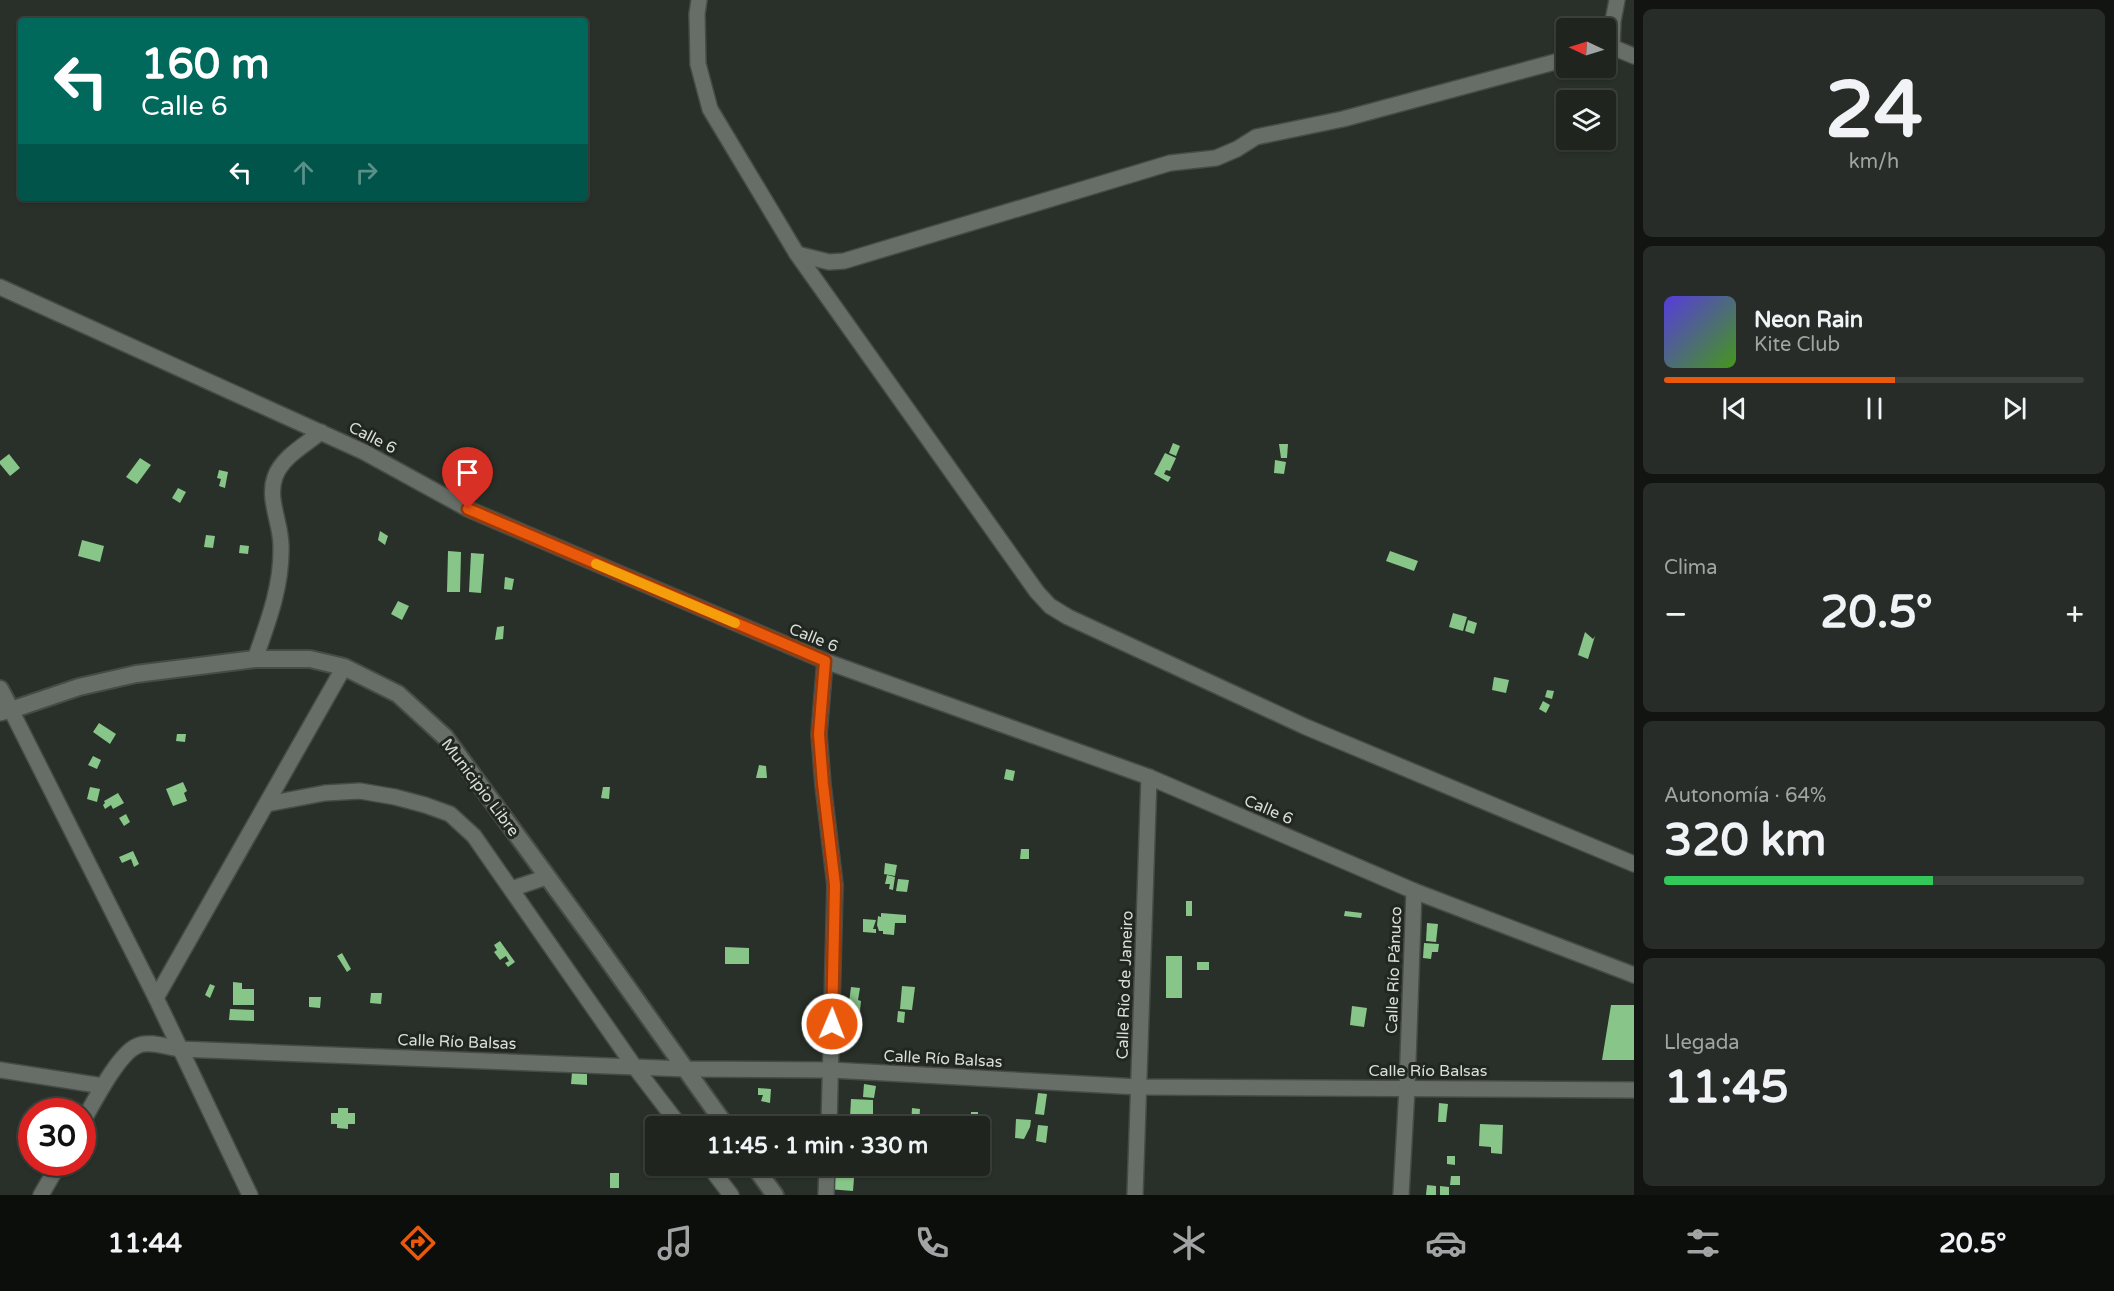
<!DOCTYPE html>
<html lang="es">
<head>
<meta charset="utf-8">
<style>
  :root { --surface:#1f241f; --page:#272c28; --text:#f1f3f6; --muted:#a1a4a4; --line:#3c413d; --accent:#ea580c }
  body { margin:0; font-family:"Varela Round",sans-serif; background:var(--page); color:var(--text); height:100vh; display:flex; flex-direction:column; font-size:22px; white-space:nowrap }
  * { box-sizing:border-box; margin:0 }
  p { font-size:20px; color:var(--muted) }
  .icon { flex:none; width:33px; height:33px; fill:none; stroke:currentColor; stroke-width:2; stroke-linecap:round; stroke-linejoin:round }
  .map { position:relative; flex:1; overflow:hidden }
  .side { display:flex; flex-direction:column; gap:9px; padding:9px; background:#111411; width:480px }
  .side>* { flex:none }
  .hud { position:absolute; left:18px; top:18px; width:570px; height:183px; border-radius:6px; box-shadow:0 2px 4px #0004,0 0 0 2px var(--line); background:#00695c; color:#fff; overflow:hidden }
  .needle { width:39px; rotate:274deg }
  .tools { position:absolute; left:1556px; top:18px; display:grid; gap:12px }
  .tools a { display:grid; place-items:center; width:60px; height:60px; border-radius:6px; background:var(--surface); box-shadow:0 2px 4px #0004,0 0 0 2px var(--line); font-size:30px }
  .speed { position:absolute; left:18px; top:1098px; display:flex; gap:12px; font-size:30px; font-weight:700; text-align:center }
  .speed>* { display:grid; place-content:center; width:78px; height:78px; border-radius:50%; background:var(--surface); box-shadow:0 2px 4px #0004,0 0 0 2px var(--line); line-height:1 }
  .speed .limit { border:9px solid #d22; background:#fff; color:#111 }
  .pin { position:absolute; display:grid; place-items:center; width:51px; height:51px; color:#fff; margin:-62px -26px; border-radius:50% 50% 50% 0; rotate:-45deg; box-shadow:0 0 6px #0007 }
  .pin .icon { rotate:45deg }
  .me { position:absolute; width:66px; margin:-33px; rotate:1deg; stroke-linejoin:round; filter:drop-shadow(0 0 4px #0008) }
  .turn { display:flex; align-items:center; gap:21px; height:126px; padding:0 24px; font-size:27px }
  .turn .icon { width:78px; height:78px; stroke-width:2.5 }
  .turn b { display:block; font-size:42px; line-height:51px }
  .lanes { display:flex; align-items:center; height:57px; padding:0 24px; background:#0003; justify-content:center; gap:30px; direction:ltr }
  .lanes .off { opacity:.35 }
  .big { font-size:45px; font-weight:700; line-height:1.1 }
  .side .card { flex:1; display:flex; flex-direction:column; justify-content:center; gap:9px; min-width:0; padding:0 21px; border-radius:9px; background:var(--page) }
  .side .dial { align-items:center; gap:0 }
  .dial b { font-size:78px; line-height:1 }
  .song { display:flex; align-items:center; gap:18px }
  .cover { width:72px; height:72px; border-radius:9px; background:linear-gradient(135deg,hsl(250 70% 55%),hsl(100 70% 35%)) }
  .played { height:6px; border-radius:3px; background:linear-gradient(90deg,var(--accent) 55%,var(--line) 55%) }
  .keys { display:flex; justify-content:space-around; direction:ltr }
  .heat { display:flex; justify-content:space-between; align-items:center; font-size:33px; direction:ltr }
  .charge { height:9px; border-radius:4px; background:linear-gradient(90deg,#34c759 64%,var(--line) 0) }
  .trip { position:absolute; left:645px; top:1116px; width:345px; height:60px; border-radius:6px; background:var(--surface); box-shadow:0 2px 4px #0004,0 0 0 2px var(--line); font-weight:700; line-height:60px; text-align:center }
  .tabs { display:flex; height:96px; justify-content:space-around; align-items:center; background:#0c0e0c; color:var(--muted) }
  .tabs .icon { width:42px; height:42px }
  .tabs .selected { color:var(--accent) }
  .tabs b { font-size:27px; color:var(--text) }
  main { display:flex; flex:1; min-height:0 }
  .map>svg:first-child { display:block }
  .building { fill:#88c588 }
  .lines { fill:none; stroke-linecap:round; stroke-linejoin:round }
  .minor-casing { stroke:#464b46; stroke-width:18 }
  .tertiary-casing { stroke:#464b46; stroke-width:20 }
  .minor { stroke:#676e67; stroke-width:15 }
  .tertiary { stroke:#676e67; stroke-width:16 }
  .route-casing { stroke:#983908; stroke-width:15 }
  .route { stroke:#ea580c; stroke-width:10 }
  .slow { stroke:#f59e0b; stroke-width:10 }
  .labels { text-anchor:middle; stroke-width:6; stroke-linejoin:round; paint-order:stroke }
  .street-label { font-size:16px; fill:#dadeda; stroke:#202620 }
</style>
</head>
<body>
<main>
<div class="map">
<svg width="1634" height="1195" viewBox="0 0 1634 1195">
  <rect width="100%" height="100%" fill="#293029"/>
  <g class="building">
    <polygon points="1173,443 1180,446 1176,456 1169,453"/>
    <polygon points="1279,444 1288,444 1287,458 1281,458"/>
    <polygon points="1165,453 1176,458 1170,471 1166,470 1164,474 1171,477 1168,482 1154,474"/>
    <polygon points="9,454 20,468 10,476 0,464 0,461"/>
    <polygon points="140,458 151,465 137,484 126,477"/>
    <polygon points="1275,460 1286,462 1284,474 1274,473"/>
    <polygon points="219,470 228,472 225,488 219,486 221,479 217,478"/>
    <polygon points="178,488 186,492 180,503 172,498"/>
    <polygon points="380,531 388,536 385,545 378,540"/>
    <polygon points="206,535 215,536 213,548 204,547"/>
    <polygon points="82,540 104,546 100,562 78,556"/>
    <polygon points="240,545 249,546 248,554 239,553"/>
    <polygon points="448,551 461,552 460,592 447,592"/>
    <polygon points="1390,551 1418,561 1414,571 1386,561"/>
    <polygon points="471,553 484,554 481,593 469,592"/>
    <polygon points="505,577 514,579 512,590 504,589"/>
    <polygon points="398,601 409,606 402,620 391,614"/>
    <polygon points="1453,613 1467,617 1463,631 1449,627"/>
    <polygon points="1468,620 1477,623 1474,634 1465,631"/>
    <polygon points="504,626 503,639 495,640 497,627"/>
    <polygon points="1585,632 1593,639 1595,636 1588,659 1578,655"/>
    <polygon points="1494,677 1509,680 1506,693 1492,690"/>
    <polygon points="1547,690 1554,691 1552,699 1545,697"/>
    <polygon points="1543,701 1550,705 1546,713 1539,709"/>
    <polygon points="99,723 116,734 110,744 93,732"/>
    <polygon points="177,734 186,734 185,742 176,741"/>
    <polygon points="93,756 101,760 97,769 88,765"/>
    <polygon points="759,765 766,766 767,778 756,778"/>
    <polygon points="1006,769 1015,771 1013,781 1004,779"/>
    <polygon points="183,782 187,791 184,793 187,801 173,806 166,789"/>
    <polygon points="90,787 100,789 97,802 87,799"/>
    <polygon points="603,787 610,787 609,799 601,798"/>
    <polygon points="118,793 124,803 113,809 111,805 105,809 103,805 105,803 104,801"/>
    <polygon points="126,814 130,822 124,826 119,818"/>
    <polygon points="1021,849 1029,849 1029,859 1020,859"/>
    <polygon points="133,851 139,864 134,867 131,859 122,863 119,857"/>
    <polygon points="885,863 897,865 895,876 884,874"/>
    <polygon points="887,875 895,877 893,890 889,889 890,884 885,884"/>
    <polygon points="898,879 909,880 907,892 896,891"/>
    <rect x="1186" y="901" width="6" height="15"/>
    <polygon points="1345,911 1362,913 1361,918 1344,916"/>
    <polygon points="881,913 906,915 906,923 895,923 894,935 883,934 883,931 879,931 877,925 878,916 881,917"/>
    <polygon points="863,919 876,920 873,929 876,929 876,933 863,932"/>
    <polygon points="1427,923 1438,924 1436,942 1426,941"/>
    <polygon points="500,941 515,962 508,967 505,963 509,961 506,956 500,960 494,952 497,950 494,945"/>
    <polygon points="1424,943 1439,944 1438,952 1432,952 1431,959 1423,958"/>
    <polygon points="725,947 749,948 749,964 725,964"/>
    <polygon points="342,953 351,969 347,972 337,956"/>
    <rect x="1166" y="956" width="16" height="42"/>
    <rect x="1197" y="962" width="12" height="8"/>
    <polygon points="233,982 242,983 242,989 254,989 254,1005 233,1005"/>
    <polygon points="210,984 215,986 210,998 205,995"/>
    <polygon points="902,986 915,987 912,1010 900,1009"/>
    <polygon points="851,987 860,988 858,1000 861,1001 860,1011 848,1010"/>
    <polygon points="371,993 382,993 381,1004 370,1003"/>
    <polygon points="309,997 321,997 320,1008 309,1007"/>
    <polygon points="1611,1005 1634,1005 1634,1060 1602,1060"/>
    <polygon points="1352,1006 1367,1008 1364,1027 1350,1025"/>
    <polygon points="230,1009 254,1010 254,1021 229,1020"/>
    <polygon points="898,1011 905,1012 904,1023 897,1022"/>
    <polygon points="572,1072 587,1073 587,1085 571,1084"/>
    <polygon points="864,1084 876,1086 874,1098 863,1097"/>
    <polygon points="758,1088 771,1089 770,1103 761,1101 763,1095 758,1095"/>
    <polygon points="1038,1093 1047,1094 1044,1115 1035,1114"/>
    <polygon points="851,1099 873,1100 873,1118 850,1117"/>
    <polygon points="1439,1103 1448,1104 1446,1122 1438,1122"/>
    <polygon points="338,1108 348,1108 348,1113 355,1113 355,1124 348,1124 348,1129 337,1128 337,1124 331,1124 331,1113 338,1113"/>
    <polygon points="912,1108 920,1109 919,1126 911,1126"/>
    <rect x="971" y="1112" width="7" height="14"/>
    <polygon points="861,1118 872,1119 871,1126 860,1126"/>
    <polygon points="1016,1119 1031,1120 1030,1127 1024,1139 1015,1138"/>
    <polygon points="1480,1124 1503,1125 1502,1154 1491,1153 1491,1147 1479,1146"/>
    <polygon points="1038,1125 1048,1126 1046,1143 1036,1141"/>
    <polygon points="1447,1156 1455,1156 1455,1165 1447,1164"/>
    <rect x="610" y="1173" width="9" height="15"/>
    <polygon points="829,1176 854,1178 853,1191 828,1189"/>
    <polygon points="1451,1176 1460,1176 1460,1185 1450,1185"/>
    <polygon points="1427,1185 1436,1186 1436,1195 1426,1195"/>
    <polygon points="1440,1186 1449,1187 1449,1195 1440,1195"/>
  </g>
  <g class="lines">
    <g class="minor-casing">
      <g id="minor">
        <polyline points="699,0 697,14 698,64 710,109 797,254 1037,592 1050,606 1068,617 1306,727 1634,864"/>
        <polyline points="1612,47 1613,21 1617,0"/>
        <polyline points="1605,49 1612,47 1634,56"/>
        <polyline points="797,254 829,262 844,261 1170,163 1216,158 1237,149 1256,137 1343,119 1566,59"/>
        <polyline points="0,287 364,452 468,509 825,661 1149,777 1414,891 1634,975"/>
        <path d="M 255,659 C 268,622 282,586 281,546 C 281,523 267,499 275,477 C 282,457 305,445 321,432"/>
        <polyline points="825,661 819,734 823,785 835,885 829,1126"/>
        <polyline points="0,713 11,710 156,998 250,1195"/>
        <polyline points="267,804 325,793 360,791 395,797 425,805 450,814 474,836 634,1066 680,1126"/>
        <polyline points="511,889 547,877"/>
        <polyline points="156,998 344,667"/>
        <polyline points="0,1070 103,1086"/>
        <path d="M 82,1123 C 93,1104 118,1054 137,1046 C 148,1040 167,1047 179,1049 L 685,1069 L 831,1070 L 1139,1087 L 1634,1090"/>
        <polyline points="709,1166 731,1195"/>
        <polyline points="41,1195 60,1162"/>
        <polyline points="826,1195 827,1166"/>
        <polyline points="1135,1195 1149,777"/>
        <polyline points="1401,1195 1407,1088 1414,891"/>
      </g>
    </g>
    <g class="tertiary-casing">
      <g id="tertiary">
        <polyline points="0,689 11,710 79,687 136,674 255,659 310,659 344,667 398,694 445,737 593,939 726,1126"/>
        <polyline points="754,1166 775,1195"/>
      </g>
    </g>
    <use href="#minor" class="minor"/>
    <use href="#tertiary" class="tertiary"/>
  </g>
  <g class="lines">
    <g class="route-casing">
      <polyline id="route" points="468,509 825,661 819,734 823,784 835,885 832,1024"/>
    </g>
    <use href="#route" class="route"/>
    <polyline class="slow" points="596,564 735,623"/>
  </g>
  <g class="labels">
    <g class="street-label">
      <text transform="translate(373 437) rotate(27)" y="6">Calle 6</text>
      <text transform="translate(814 637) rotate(22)" y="6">Calle 6</text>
      <text transform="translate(481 787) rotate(53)" y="6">Municipio Libre</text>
      <text transform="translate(1269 809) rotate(23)" y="6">Calle 6</text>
      <text transform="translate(1393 970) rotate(-88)" y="6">Calle Río Pánuco</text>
      <text transform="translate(1124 985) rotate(-88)" y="6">Calle Río de Janeiro</text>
      <text transform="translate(457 1041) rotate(2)" y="6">Calle Río Balsas</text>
      <text transform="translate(943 1058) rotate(3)" y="6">Calle Río Balsas</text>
      <text x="1428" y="1076">Calle Río Balsas</text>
    </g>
  </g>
</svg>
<div class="tools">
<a><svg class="needle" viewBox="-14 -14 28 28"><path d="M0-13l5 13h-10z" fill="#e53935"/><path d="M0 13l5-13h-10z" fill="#a1a4a4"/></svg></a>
<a><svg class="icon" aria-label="layers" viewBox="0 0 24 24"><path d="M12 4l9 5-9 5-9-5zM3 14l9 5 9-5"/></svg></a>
</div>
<div class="speed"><div class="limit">30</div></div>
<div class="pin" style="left:468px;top:509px;background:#d93025"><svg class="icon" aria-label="arrive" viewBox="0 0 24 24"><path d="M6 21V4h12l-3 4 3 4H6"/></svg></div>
<svg class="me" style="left:832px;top:1024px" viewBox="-20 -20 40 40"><circle r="17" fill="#ea580c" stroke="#fff" stroke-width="3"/><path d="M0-11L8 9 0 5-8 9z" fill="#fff"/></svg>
<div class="trip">11:45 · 1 min · 330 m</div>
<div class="hud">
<div class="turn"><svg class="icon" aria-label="left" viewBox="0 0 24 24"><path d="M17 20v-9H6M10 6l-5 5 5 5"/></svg><div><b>160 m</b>Calle 6</div></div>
<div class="lanes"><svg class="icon" aria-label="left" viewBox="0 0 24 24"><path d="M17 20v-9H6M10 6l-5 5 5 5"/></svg><svg class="icon off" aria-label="ahead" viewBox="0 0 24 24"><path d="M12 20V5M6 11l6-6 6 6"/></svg><svg class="icon off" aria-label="right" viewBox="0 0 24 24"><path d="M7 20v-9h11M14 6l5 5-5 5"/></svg></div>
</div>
</div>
<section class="side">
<div class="card dial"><b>24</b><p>km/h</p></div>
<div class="card">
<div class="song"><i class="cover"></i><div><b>Neon Rain</b><p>Kite Club</p></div></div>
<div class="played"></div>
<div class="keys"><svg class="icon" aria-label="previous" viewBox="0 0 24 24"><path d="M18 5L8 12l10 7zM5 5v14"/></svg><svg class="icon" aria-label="pause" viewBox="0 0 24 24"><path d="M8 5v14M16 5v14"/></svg><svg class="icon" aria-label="next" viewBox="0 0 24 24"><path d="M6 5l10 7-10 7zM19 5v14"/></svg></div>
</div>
<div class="card"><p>Clima</p>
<div class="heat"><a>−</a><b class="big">20.5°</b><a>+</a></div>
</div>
<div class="card"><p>Autonomía · 64%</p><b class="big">320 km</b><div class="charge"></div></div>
<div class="card"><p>Llegada</p><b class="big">11:45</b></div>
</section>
</main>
<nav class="tabs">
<b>11:44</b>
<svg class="icon selected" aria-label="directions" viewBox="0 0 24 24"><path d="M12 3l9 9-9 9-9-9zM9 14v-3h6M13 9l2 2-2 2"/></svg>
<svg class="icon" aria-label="music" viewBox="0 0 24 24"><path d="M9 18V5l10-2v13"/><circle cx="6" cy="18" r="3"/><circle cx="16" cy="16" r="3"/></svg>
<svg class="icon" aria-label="phone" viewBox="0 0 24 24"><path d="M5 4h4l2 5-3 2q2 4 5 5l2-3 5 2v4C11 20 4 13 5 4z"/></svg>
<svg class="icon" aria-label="climate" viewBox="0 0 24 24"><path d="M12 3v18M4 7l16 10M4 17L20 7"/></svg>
<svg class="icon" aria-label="car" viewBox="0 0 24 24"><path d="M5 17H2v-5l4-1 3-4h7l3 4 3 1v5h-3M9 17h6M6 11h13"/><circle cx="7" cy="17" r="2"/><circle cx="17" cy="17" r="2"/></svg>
<svg class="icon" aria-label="filters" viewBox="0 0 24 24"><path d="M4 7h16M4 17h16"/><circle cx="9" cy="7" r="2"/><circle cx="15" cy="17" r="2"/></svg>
<b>20.5°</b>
</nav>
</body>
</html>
